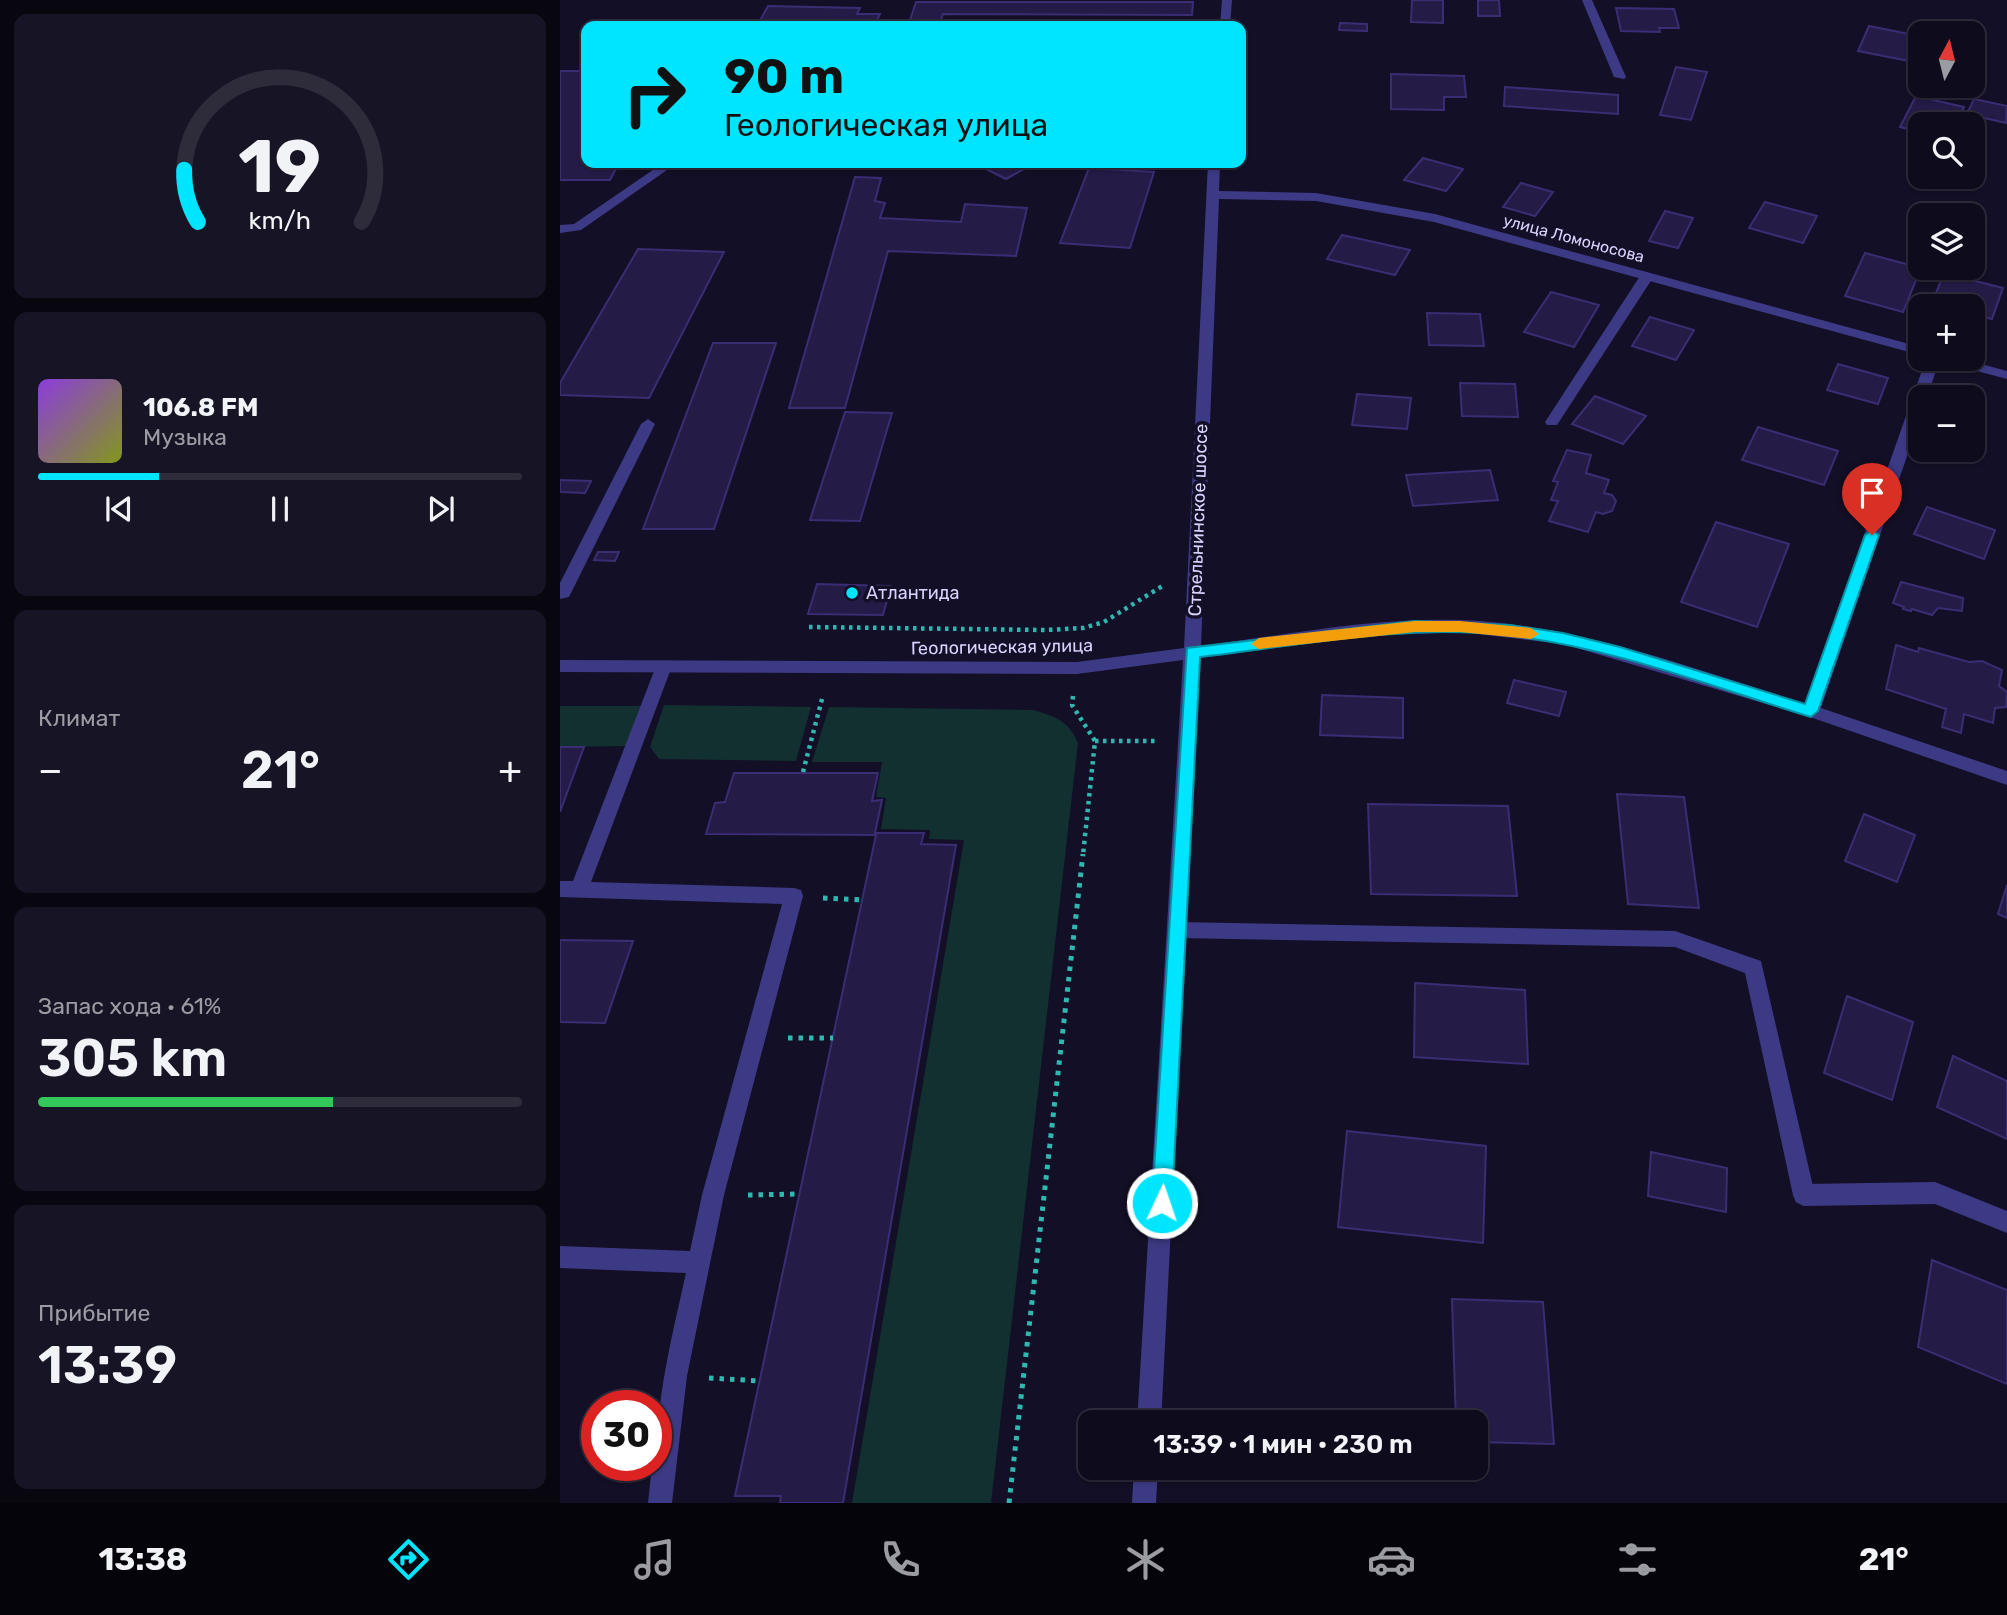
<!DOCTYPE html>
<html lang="ru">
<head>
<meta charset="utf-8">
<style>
  :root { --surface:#0e0b1c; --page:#171425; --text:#f1f3f6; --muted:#9b9ba3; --line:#2e2b3b; --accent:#00e5ff }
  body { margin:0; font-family:Rubik,sans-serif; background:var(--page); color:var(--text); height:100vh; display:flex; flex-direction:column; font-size:26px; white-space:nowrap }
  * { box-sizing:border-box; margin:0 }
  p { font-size:23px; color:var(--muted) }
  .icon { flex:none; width:38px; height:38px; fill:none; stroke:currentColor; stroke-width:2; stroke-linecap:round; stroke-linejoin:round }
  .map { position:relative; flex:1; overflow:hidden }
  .panel { display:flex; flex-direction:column; gap:14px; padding:14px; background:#08060f; width:560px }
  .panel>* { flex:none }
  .banner { position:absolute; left:21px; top:21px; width:665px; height:147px; border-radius:14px; box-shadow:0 2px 5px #0004,0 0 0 2px var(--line); background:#00e5ff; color:#111; overflow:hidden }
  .needle { width:46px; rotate:7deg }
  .buttons { position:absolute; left:1348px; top:21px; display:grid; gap:14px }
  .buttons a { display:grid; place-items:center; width:77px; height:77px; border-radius:14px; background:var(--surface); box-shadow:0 2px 5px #0004,0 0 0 2px var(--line); font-size:35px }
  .speed { position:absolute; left:21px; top:1390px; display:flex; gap:14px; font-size:35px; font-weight:700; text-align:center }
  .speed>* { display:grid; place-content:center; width:91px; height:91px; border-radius:50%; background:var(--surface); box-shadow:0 2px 5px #0004,0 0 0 2px var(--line); line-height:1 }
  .speed .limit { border:10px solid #d22; background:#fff; color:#111 }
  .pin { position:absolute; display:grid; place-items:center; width:60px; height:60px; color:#fff; margin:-72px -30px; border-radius:50% 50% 50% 0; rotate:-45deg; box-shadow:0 0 7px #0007 }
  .pin .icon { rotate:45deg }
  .me { position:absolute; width:77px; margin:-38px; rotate:3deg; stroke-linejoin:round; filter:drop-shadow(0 0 5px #0008) }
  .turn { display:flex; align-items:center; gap:24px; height:147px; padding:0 28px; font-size:32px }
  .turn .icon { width:91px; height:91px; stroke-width:2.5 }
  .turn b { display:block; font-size:49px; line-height:60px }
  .big { font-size:52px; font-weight:600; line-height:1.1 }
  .panel .card { flex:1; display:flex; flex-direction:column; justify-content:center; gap:10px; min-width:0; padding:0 24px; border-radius:14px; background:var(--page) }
  .panel .dial { align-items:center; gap:0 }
  .dial svg { height:182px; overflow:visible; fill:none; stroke:var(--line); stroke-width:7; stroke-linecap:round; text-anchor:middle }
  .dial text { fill:var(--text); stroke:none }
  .song { display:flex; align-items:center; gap:21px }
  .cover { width:84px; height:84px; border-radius:10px; background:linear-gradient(135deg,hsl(270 70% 55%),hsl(70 70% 35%)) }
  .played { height:7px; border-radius:4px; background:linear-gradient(90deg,var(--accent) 25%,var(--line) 25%) }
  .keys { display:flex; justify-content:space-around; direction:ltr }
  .heat { display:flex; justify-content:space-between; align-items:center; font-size:38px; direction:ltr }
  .charge { height:10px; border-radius:5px; background:linear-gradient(90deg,#34c759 61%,var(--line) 0) }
  .trip { position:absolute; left:518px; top:1410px; width:410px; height:70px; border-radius:14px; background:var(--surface); box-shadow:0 2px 5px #0004,0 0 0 2px var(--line); font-weight:600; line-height:70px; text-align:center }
  .menu { display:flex; height:112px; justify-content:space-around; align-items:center; background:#06040b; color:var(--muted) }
  .menu .icon { width:49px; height:49px }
  .menu .active { color:var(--accent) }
  .menu b { font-size:32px; color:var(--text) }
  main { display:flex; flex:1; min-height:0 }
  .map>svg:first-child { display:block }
  .green { fill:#12302f }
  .building { fill:#241b47; stroke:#3b2d73; stroke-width:2 }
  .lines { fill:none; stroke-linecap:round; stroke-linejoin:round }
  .path-far1 { stroke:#2fb8b0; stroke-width:4.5; stroke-dasharray:3.5 4.5; stroke-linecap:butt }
  .path { stroke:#2fb8b0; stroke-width:5; stroke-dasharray:4.5 6; stroke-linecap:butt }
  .lane { fill:#3d3a85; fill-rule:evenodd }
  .street { fill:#3d3a85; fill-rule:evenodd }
  .route { fill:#00e5ff; stroke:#0095a6; stroke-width:2 }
  .slow { fill:#f59e0b }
  .poi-dot { fill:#00e5ff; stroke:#130f26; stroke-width:2.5 }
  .labels { text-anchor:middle; stroke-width:7; stroke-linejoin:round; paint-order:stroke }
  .far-street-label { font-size:16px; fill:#d9d4ff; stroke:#130f26 }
  .street-label { font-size:18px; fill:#d9d4ff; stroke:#130f26 }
  .poi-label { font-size:18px; fill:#d9d4ff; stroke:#130f26; text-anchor:start }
</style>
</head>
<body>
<main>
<section class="panel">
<div class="card dial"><svg viewBox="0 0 100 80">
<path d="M14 69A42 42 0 1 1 86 69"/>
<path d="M14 69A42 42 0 0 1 8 46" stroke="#00e5ff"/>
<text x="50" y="56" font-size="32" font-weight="700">19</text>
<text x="50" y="72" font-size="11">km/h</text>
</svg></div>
<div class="card">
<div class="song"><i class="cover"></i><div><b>106.8 FM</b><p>Музыка</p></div></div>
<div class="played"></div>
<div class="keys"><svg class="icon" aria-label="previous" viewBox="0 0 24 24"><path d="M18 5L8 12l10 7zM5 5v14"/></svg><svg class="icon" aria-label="pause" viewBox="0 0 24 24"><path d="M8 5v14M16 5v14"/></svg><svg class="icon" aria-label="next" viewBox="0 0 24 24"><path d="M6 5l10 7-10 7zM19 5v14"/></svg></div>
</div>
<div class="card"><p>Климат</p>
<div class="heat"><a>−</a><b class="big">21°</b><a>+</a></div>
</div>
<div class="card"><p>Запас хода · 61%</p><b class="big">305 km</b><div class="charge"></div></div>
<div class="card"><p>Прибытие</p><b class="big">13:39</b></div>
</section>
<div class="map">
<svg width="1447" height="1503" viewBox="0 0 1447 1503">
  <rect width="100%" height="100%" fill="#130f26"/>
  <g class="green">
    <polygon points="104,705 251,707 236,761 99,759 90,747"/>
    <polygon points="0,706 83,706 69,746 0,747"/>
    <path d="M 269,707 L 473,710 C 495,716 509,721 518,743 L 431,1503 L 292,1503 L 404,840 L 369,839 L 370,830 L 321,829 L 326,798 L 316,797 L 322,762 L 252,762 Z"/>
  </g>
  <g class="building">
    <polygon points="852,0 883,0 883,23 851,22"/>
    <polygon points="918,0 939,0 940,16 918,16"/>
    <polygon points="356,2 633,2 632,15 383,14 379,26 348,26"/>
    <polygon points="208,6 300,8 297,14 320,14 314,26 197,26"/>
    <polygon points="1056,8 1114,9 1119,28 1099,28 1100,32 1061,31"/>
    <polygon points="780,23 807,24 807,31 779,30"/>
    <polygon points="1309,26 1359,36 1349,61 1298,51"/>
    <polygon points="1116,67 1147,72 1131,120 1100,115"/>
    <polygon points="0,71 26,71 26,163 59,163 50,180 0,180"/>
    <polygon points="831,74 904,76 906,97 884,97 884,110 831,109"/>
    <polygon points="945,87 1058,95 1058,114 944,106"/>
    <polygon points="1356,96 1404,107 1396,124 1360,124 1360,132 1340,127"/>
    <polygon points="1414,99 1447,106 1446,123 1407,114"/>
    <polygon points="863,158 903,169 886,191 844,180"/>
    <polygon points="303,163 358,163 355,168 301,167"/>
    <polygon points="414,163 475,163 446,179"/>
    <polygon points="529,168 594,172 570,248 500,243"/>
    <polygon points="295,177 321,178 315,201 325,203 320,218 401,222 405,204 467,208 456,256 328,251 285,408 229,408"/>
    <polygon points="961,183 993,192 975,216 943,207"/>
    <polygon points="1205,202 1257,216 1243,243 1189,228"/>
    <polygon points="1105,211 1133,218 1118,248 1089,241"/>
    <polygon points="782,235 850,250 835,275 767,259"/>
    <polygon points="78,249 164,252 89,398 0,395 0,383"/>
    <polygon points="1305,253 1361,268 1343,312 1285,296"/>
    <polygon points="1384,273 1443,288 1432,319 1412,314 1412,306 1383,306 1372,303"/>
    <polygon points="991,292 1039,305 1014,347 964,332"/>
    <polygon points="867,313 920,314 924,346 869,345"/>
    <polygon points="1090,317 1134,330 1116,360 1072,346"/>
    <polygon points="153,343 216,343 154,529 83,529"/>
    <polygon points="1278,364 1328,378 1318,404 1267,390"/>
    <polygon points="900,383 955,384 958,417 902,416"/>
    <polygon points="797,394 851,398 847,429 792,425"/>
    <polygon points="1035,396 1086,416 1063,444 1012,424"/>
    <polygon points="285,412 332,413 300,521 250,520"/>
    <polygon points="1198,427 1278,451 1264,485 1182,460"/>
    <polygon points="1007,450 1031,455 1026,473 1049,480 1044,493 1052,495 1056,501 1052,511 1043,514 1036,512 1028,532 989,521 998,501 991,500 998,482 993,481"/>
    <polygon points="930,470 938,500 853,506 846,475"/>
    <polygon points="0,480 31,481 25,493 0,492"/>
    <polygon points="1367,507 1435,530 1424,559 1354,534"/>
    <polygon points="1156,522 1229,544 1197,627 1121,602"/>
    <polygon points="38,552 59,552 55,561 34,560"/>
    <polygon points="1341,582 1403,598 1402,611 1378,608 1372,615 1352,609 1351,611 1343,609 1344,607 1333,603"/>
    <polygon points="257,584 331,586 323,615 248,614"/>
    <polygon points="1336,645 1358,652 1359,648 1409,662 1422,661 1442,670 1439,686 1447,692 1446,707 1435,708 1433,723 1404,714 1401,733 1382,727 1386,709 1326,689"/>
    <polygon points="954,680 1006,692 999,716 947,703"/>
    <polygon points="762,695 843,698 843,738 760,735"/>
    <polygon points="0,747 24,747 0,812"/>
    <polygon points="174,773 318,773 312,801 322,800 315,833 364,833 361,844 396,845 283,1503 220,1503 221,1496 175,1496 316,835 146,834 155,803 165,802"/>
    <polygon points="1057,794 1124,797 1139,908 1068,904"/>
    <polygon points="808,804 948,806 957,896 811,894"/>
    <polygon points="1304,814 1355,835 1337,882 1285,861"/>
    <polygon points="1447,885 1447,918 1438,914"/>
    <polygon points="0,940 73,941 45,1023 0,1022"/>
    <polygon points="855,983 965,990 968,1064 854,1057"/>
    <polygon points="1287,996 1353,1022 1332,1100 1264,1073"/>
    <polygon points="1393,1056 1447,1081 1447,1139 1377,1107"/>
    <polygon points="787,1131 926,1146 923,1243 778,1227"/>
    <polygon points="1091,1152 1167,1168 1166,1212 1088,1196"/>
    <polygon points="1372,1260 1447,1290 1447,1384 1358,1347"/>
    <polygon points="892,1299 983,1302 994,1444 915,1442 915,1423 896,1423"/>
  </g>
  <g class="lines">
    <g class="path-far1">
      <polyline points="249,627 486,630 523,628 544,622 604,585"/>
      <polyline points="513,696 512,705 535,741 523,855"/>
      <polyline points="535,741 596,741"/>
      <polyline points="243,772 262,699"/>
    </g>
    <g class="path">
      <polyline points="263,898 302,900"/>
      <polyline points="228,1038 273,1038"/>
      <polyline points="188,1195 240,1194"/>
      <polyline points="149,1378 200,1381"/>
      <polyline points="449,1503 523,854"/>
    </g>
    <g class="lane">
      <polygon points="1022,0 1032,0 1066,77 1064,79 1054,77"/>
      <polygon points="103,163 117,163 21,230 0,233 0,225 14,224"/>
      <polygon points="1087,272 1094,276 997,425 987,425 985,422 987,419 1080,276"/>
      <polygon points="88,419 95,424 11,593 9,597 0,599 0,583 81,424"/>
      <path d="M 104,660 L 112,666 L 31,882 L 234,888 L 241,890 L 243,896 L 164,1195 L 127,1376 L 112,1503 L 88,1503 L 92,1465 L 96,1465 C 96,1399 112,1336 126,1273 L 0,1268 L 0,1246 L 130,1251 L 142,1195 L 222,904 L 0,897 L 0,881 L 13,881 L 96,666 Z"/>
      <polygon points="618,922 1115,931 1201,961 1255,1195 1252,1202 1244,1206 1236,1202 1233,1195 1185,973 1115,947 618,938 611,936 608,930 611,924"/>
    </g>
    <g class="street">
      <polygon points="662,0 672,0 670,26 660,26"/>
      <path d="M 648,163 L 660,163 L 659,191 L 756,193 L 875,214 L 1360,347 L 1360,355 L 874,222 L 756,201 L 659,199 L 641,646 C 726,635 813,617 900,620 C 1018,624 1133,669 1245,703 L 1366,359 L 1380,359 L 1367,397 L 1360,397 L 1360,418 L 1261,708 L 1447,771 L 1447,785 L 1247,716 L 1003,644 L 900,632 L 808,636 L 640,658 L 601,1423 L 577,1423 L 623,660 L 517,674 L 0,672 L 0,660 L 517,662 L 624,648 Z"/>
      <polygon points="1381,359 1403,359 1447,371 1447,379 1383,362"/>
      <polygon points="1375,1182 1447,1211 1447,1233 1375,1204 1244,1206 1236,1202 1233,1195 1236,1188 1244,1184"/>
      <polygon points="574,1468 598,1468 596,1503 572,1503"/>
    </g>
  </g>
  <path class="route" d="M 1312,530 L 1319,535 L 1258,711 L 1251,717 C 1153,687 1054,648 953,636 C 849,623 742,645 640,657 L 612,1203 L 609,1210 L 602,1213 L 595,1210 L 592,1203 L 627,648 L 855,621 L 950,625 L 1003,633 L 1060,647 L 1245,704 L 1305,535 Z"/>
  <polygon class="slow" points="855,621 900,621 971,628 979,634 971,639 900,632 855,632 699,649 691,644 699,638"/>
  <circle class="poi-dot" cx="292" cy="593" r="7"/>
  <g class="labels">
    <g class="far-street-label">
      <text transform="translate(1014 238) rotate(15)" y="6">улица Ломоносова</text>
    </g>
    <g class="street-label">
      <text transform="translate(638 520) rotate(-88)" y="6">Стрельнинское шоссе</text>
      <text transform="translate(442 647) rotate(-1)" y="6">Геологическая улица</text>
    </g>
    <g class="poi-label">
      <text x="306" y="599">Атлантида</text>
    </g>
  </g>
</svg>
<div class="buttons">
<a><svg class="needle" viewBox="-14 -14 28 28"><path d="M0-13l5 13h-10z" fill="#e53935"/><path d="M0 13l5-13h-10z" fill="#9b9ba3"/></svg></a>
<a><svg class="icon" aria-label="search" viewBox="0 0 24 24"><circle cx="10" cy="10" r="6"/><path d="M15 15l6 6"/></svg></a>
<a><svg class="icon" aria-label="layers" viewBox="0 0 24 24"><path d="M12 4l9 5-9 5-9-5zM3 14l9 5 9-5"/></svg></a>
<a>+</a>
<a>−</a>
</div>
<div class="speed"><div class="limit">30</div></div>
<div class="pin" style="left:1312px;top:535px;background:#d93025"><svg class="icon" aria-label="arrive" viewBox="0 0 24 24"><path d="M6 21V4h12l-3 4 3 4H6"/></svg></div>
<svg class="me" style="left:602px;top:1203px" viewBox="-20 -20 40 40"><circle r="17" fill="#00e5ff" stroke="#fff" stroke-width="3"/><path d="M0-11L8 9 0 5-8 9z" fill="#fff"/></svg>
<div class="trip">13:39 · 1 мин · 230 m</div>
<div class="banner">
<div class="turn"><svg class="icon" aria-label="right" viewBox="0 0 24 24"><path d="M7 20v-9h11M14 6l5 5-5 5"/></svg><div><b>90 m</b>Геологическая улица</div></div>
</div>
</div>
</main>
<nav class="menu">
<b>13:38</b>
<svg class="icon active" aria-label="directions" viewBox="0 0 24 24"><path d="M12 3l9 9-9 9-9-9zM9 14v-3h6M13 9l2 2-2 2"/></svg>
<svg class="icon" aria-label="music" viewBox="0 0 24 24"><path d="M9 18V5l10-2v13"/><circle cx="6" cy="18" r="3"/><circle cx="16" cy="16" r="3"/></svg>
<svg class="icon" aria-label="phone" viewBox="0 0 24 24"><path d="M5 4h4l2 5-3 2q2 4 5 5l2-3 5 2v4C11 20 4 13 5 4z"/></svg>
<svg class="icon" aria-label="climate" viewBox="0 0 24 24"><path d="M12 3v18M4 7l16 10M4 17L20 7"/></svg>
<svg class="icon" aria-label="car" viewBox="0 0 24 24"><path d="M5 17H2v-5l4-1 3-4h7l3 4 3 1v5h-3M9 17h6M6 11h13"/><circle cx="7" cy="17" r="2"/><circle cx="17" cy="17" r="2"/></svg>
<svg class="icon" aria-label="filters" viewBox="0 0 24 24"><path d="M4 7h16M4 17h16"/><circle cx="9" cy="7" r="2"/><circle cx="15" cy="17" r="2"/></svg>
<b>21°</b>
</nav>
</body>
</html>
